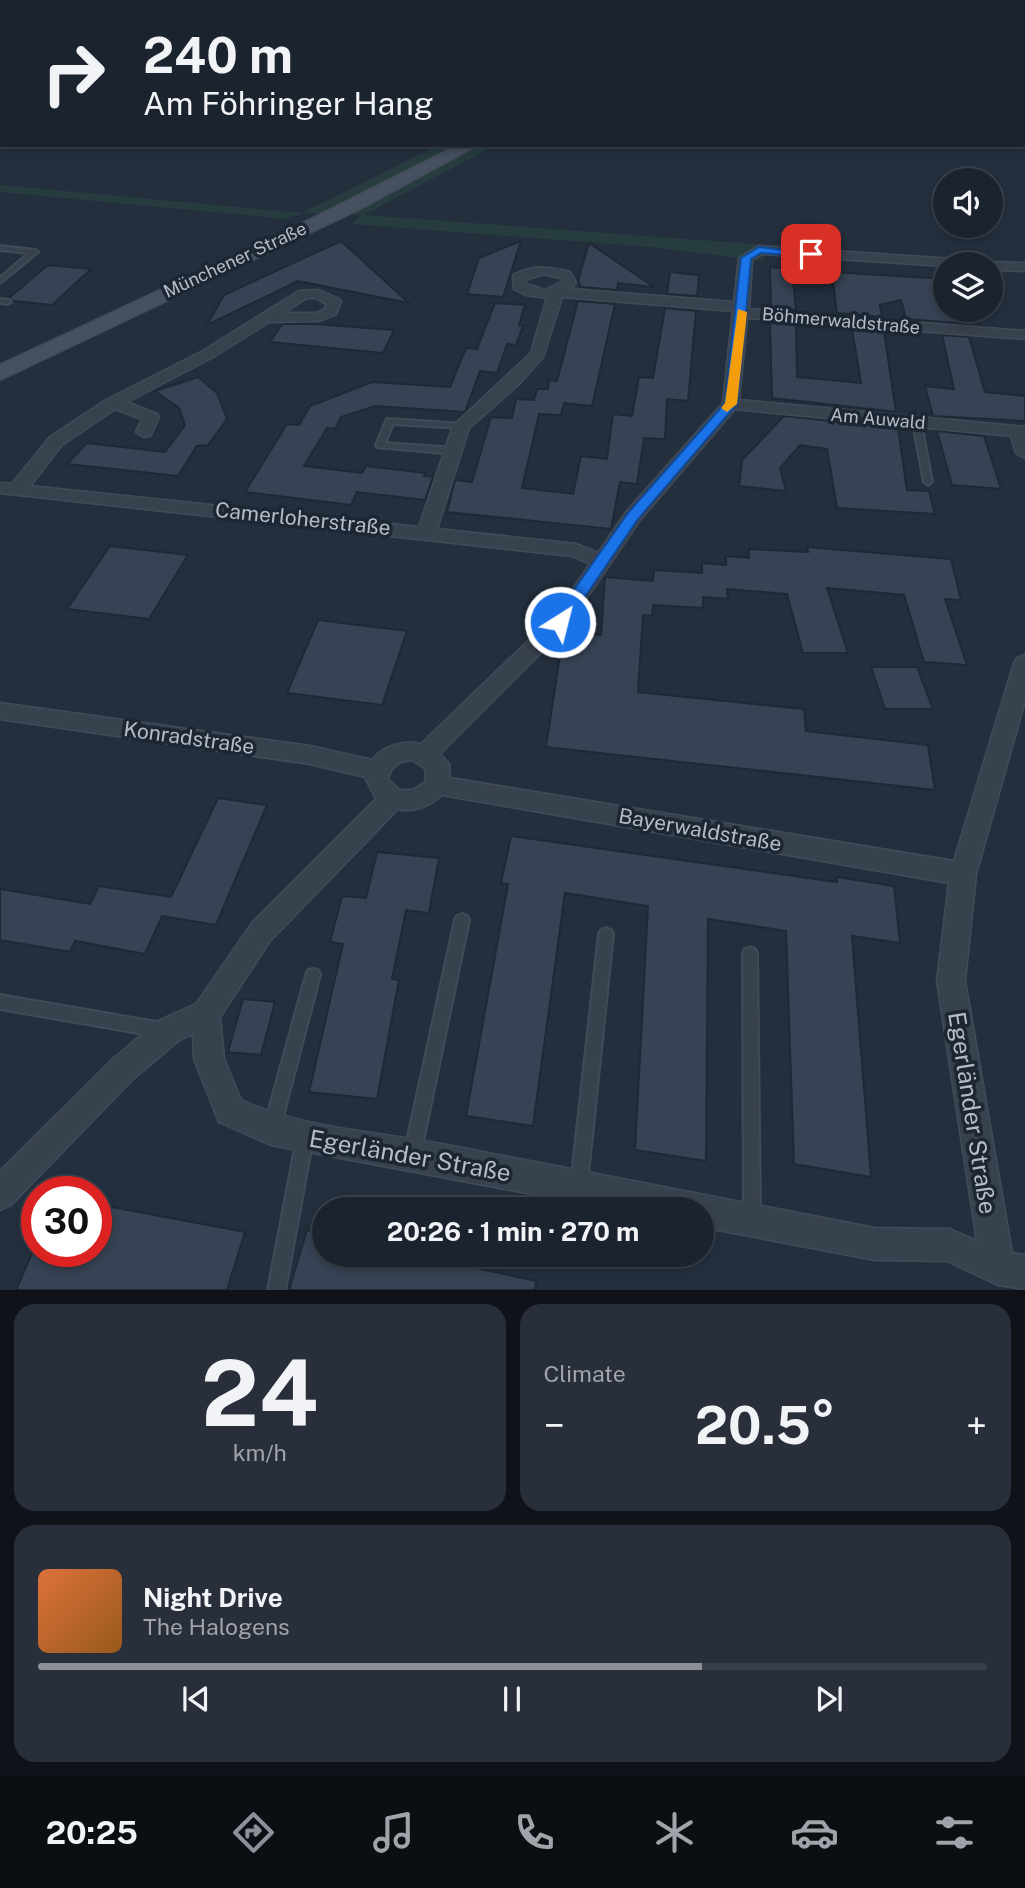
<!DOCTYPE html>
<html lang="en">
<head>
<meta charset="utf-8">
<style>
  :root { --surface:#1b232e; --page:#282f3a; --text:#f1f3f6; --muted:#a0a4aa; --line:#39404a; --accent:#8c9099 }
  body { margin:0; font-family:"Public Sans",sans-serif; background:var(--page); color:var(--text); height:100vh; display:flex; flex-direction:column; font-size:26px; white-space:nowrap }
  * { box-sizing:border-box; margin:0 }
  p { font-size:23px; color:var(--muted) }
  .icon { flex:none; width:38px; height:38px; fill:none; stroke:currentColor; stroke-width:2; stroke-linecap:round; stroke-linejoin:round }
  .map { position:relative; height:1290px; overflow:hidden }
  .panel { display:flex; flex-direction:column; gap:14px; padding:14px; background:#0f1319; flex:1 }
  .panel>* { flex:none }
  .banner { position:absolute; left:0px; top:0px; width:1026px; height:147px; box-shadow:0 4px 10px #0003,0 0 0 2px var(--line); background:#1b232e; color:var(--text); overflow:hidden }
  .controls { position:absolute; left:933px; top:168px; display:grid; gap:14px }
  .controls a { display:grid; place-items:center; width:70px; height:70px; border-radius:50%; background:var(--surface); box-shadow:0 4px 10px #0003,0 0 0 2px var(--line); font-size:35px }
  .speed { position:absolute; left:21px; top:1176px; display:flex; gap:14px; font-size:35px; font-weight:700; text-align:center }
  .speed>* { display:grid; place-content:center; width:91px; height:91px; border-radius:50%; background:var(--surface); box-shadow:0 4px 10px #0003,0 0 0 2px var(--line); line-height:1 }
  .speed .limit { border:10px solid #d22; background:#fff; color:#111 }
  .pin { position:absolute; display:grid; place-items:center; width:60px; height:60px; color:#fff; margin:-30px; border-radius:14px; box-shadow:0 4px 10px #0006 }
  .me { position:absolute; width:77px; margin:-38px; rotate:36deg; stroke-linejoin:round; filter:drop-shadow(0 0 5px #0008) }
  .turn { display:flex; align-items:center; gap:24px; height:147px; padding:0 28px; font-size:32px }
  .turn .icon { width:91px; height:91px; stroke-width:2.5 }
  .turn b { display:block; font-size:49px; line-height:60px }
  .big { font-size:52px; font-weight:700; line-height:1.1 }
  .panel .card { flex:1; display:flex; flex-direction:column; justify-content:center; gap:10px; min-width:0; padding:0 24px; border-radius:21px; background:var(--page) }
  .panel .dial { align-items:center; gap:0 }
  .dial b { font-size:91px; line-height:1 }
  .song { display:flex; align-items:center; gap:21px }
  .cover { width:84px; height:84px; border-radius:10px; background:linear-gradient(135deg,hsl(20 70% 55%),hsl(30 70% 35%)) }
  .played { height:7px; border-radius:4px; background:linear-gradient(90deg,var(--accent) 70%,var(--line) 70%) }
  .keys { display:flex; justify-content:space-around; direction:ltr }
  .heat { display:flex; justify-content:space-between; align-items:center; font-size:38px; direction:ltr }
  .panel .tiles { flex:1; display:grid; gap:14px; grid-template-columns:1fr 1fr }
  .card:last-child { grid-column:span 2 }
  .trip { position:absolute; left:312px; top:1197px; width:402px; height:70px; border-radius:35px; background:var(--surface); box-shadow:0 4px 10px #0003,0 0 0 2px var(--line); font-weight:700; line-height:70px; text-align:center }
  .dock { display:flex; height:112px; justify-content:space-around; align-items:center; background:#0b0e12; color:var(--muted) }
  .dock .icon { width:49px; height:49px }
  .dock .current { color:var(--accent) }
  .dock b { font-size:32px; color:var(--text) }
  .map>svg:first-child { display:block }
  .green { fill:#263c3f }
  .building { fill:#364354; stroke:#1f2835; stroke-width:2 }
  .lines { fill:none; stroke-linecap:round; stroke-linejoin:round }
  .service-casing { stroke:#414a57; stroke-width:4 }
  .minor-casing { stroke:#414a57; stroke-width:3 }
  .secondary-casing { stroke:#414a57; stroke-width:3 }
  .service { fill:#38414e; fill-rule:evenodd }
  .minor { fill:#38414e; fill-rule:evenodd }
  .secondary { fill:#465061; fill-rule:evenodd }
  .route { fill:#1a73e8; stroke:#114b97; stroke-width:2 }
  .slow { fill:#f59e0b }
  .labels { text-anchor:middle; stroke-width:7; stroke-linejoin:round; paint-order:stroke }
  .far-street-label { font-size:18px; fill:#b4bcc9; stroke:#1d2633 }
  .street-label { font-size:21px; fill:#b4bcc9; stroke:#1d2633 }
  .near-street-label { font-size:24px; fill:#b4bcc9; stroke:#1d2633 }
</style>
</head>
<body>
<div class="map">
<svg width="1025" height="1290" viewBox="0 0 1025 1290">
  <rect width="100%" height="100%" fill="#242f3e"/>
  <polygon class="green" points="439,145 496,145 364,215 1025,264 945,264 765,253 763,261 651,247 352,224 361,215 302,213 287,219 0,192 0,185 302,213"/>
  <g class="building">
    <polygon points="341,241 409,303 298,281 207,325 224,295"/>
    <polygon points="521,241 503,297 467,294 479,258"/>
    <polygon points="589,243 654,287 618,283 617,290 581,287 578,281"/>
    <polygon points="48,265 91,269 52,305 13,301 10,297"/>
    <polygon points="770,267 792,269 796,310 771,308"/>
    <polygon points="670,272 699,275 697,296 667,294"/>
    <polygon points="832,272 945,279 945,310 962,310 966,324 906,319 901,300 880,305 882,317 837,313"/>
    <polygon points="578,301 615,304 592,406 564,403 561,415 539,414 522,488 573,494 581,456 607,459 613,414 632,416 639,377 653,378 665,308 696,311 688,401 667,399 665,439 644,438 637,484 620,482 611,529 447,512 455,480 472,482 491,417 512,418 516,399 534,400 537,389 548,389 549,380 557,381"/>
    <polygon points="495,303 525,305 519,325 523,326 516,345 507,344 497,373 480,371 465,412 375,406 341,417 335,429 327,428 304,466 362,473 366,466 426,473 424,476 433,477 425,500 357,492 351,505 245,492 287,424 299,425 310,406 372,382 450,387 466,348 477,349"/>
    <polygon points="770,323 796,324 797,377 861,383 852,329 884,331 896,412 772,398"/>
    <polygon points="282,324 314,324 394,330 383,353 270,342"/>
    <polygon points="942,335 969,337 985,392 1025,396 1025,421 933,416 925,386 954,389"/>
    <polygon points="198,377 217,393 227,419 208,445 197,446 178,476 67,464 87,443 165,452 185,425 179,408 155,391"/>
    <polygon points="784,416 898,428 907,490 929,491 935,514 837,508 827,449 800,445 780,468 786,491 739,486 742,460"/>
    <polygon points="937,431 984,436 1001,489 952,485"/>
    <polygon points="110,546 188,555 149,619 67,609"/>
    <polygon points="807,547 951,559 961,600 945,599 967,665 924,662 904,595 827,588 848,653 803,653 787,594 727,589 728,599 703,597 703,608 653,605 652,616 643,615 638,692 804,709 806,731 928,745 935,790 546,747 563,635 566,632 601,635 605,577 653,581 654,570 702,573 702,563 726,565 726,556 749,558 749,549 808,552"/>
    <polygon points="318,620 407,631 382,705 287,693"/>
    <polygon points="871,667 917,667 933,709 885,709"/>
    <polygon points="218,798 267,805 216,925 162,916 145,954 75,941 70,952 0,940 0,889 90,904 99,886 171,897"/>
    <polygon points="511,836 837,882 837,877 894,886 900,943 852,936 871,1177 794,1164 786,931 708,919 706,1161 635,1150 648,906 565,893 533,1126 466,1116 508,884 501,883"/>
    <polygon points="377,852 439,858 429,913 406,910 392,979 399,980 377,1099 309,1092 343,944 330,942 342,896 366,898"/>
    <polygon points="243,999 275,1002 261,1055 228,1052"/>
    <polygon points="96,1204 245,1232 227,1290 16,1290 33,1251 96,1251"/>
    <polygon points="307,1230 324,1234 324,1255 417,1255 536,1281 535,1290 289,1290"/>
  </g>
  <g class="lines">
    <g class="service-casing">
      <g id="service">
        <polygon points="0,246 35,250 38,252 0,283 0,278 29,253 0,250"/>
        <polygon points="0,299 10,300 11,302 7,304 0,303"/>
        <polygon points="387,419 464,424 465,426 461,428 393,424 385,443 455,448 459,451 455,454 377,447 376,445"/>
        <polygon points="914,421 917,421 921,423 932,482 928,485 924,482 913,423"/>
        <polygon points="462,914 467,916 469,920 421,1151 418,1156 413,1159 408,1156 405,1151 455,920 457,916"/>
        <polygon points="606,928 611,930 613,934 587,1184 585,1190 579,1192 573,1190 571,1184 599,934 601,930"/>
        <polygon points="750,947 755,949 757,953 760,1218 758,1224 752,1226 746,1224 744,1218 743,953 745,949"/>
        <polygon points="313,969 318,970 320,975 281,1124 278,1129 273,1132 268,1129 265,1124 306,975 308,970"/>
        <polygon points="0,995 162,1023 167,1025 169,1030 167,1035 162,1037 0,1009"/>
        <polygon points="305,1130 310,1133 313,1138 285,1290 268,1290 297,1138 300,1133"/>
      </g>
    </g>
    <g class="minor-casing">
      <g id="minor">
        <path d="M 759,246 L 968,260 L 975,264 L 945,266 L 762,254 L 752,260 L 749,309 L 1025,331 L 1025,339 L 747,318 L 739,400 L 1025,427 L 1025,458 L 1016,453 L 1011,436 L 735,409 L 640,520 L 567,627 L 440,754 L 449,764 L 450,778 L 954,861 L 1014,663 L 1017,658 L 1025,655 L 1025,701 L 976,874 L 965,981 L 1012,1253 L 1025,1255 L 1025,1289 L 998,1285 L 947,1261 L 875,1260 L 702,1227 L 702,1209 L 612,1209 L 271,1145 L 219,1122 L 194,1059 L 193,1034 L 178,1041 L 133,1079 L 11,1205 L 0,1210 L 0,1171 L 113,1059 L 158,1021 L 196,1004 L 252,923 L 376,799 L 365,777 L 310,764 L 0,719 L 0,703 L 310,746 L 372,760 C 382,747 404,739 421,744 L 553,617 L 590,564 L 572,556 L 0,493 L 0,483 L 12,484 L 50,437 L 106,400 L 203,351 L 299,291 L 319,290 L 339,299 L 341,302 L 336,314 L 319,321 L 269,322 L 213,357 L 127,402 L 157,414 L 159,417 L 150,436 L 144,437 L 136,432 L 142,419 L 115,409 L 62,445 L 30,486 L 419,527 L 453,426 L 531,353 L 547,298 L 526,295 L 514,289 L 513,275 C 533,264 549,267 570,272 L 576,283 L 571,289 L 734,302 L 739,258 ZM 544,274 L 560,278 L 562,282 L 545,290 L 526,284 L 525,280 ZM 562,297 L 733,311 L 723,403 L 626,512 L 598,553 L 576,544 L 437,529 L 469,428 L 519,384 L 543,357 ZM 307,298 L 316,298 L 326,304 L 325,309 L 316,313 L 283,313 ZM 412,760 L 426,769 L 425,782 L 413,790 L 399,790 L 388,779 C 391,766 399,761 412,760 ZM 442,795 L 949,883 L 937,981 L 977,1241 L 949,1229 L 875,1228 C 730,1200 587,1172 442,1144 C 374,1131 304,1129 241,1100 L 224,1059 L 220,1017 L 270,941 L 398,809 C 413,813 430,806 442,795 Z"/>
        <polygon points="990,262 1025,263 1025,271 990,270 990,264 984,264"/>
      </g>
    </g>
    <g class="secondary-casing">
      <g id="secondary">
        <polygon points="696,0 708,0 694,2"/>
        <polygon points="458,145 478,145 360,209 0,380 0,365 289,230"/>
      </g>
    </g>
    <use href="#service" class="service"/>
    <use href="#minor" class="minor"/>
    <use href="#secondary" class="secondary"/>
  </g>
  <polygon class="route" points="759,247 816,254 811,257 761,253 751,259 737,404 638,519 565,626 554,626 554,618 628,513 725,403 741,258"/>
  <polygon class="slow" points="738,309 747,312 737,404 727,412 721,408 725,403"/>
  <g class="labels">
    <g class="far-street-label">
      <text transform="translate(235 260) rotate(-25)" y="6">Münchener Straße</text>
      <text transform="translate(841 321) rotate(5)" y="6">Böhmerwaldstraße</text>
      <text transform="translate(878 419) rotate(5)" y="6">Am Auwald</text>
    </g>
    <g class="street-label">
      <text transform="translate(303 519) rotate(6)" y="7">Camerloherstraße</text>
      <text transform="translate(189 738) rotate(8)" y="7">Konradstraße</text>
      <text transform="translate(700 830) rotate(10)" y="7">Bayerwaldstraße</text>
    </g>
    <g class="near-street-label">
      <text transform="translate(972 1113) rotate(81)" y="8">Egerländer Straße</text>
      <text transform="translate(410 1156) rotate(10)" y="8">Egerländer Straße</text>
    </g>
  </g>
</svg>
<div class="controls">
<a><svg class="icon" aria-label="sound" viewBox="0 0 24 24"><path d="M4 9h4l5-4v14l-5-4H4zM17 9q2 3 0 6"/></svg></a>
<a><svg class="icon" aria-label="layers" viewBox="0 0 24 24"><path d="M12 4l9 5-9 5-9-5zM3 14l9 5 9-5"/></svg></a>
</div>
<div class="speed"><div class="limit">30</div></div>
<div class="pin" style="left:811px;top:254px;background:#d93025"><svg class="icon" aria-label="arrive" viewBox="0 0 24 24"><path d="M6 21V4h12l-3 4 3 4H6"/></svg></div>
<svg class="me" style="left:560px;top:622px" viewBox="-20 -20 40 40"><circle r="17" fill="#1a73e8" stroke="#fff" stroke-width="3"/><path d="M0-11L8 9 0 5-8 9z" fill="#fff"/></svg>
<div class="trip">20:26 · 1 min · 270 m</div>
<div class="banner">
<div class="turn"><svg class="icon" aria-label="right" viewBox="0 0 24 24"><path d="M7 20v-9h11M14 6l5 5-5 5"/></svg><div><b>240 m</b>Am Föhringer Hang</div></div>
</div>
</div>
<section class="panel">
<div class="tiles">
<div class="card dial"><b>24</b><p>km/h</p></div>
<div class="card"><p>Climate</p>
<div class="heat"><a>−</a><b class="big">20.5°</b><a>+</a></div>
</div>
<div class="card">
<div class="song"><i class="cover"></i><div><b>Night Drive</b><p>The Halogens</p></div></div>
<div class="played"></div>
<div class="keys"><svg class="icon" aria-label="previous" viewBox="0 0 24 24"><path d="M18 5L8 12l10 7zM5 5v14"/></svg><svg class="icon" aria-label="pause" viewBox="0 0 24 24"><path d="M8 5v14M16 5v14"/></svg><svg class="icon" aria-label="next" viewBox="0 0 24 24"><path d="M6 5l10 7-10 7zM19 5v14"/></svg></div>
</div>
</div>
</section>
<nav class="dock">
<b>20:25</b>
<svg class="icon current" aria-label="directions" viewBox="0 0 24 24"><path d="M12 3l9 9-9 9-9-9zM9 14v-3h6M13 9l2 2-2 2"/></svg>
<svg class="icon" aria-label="music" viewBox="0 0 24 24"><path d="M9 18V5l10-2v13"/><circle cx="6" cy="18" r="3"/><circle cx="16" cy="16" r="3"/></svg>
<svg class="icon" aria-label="phone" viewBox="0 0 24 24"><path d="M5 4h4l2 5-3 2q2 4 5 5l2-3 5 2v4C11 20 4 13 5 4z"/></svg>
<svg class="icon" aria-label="climate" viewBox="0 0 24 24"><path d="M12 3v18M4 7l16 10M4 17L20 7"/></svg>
<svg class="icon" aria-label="car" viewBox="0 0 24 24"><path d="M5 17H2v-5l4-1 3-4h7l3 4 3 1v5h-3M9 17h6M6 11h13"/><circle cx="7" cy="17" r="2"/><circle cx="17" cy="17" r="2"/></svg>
<svg class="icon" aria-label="filters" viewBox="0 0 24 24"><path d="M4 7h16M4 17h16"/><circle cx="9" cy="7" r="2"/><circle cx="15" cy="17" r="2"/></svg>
</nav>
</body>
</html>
